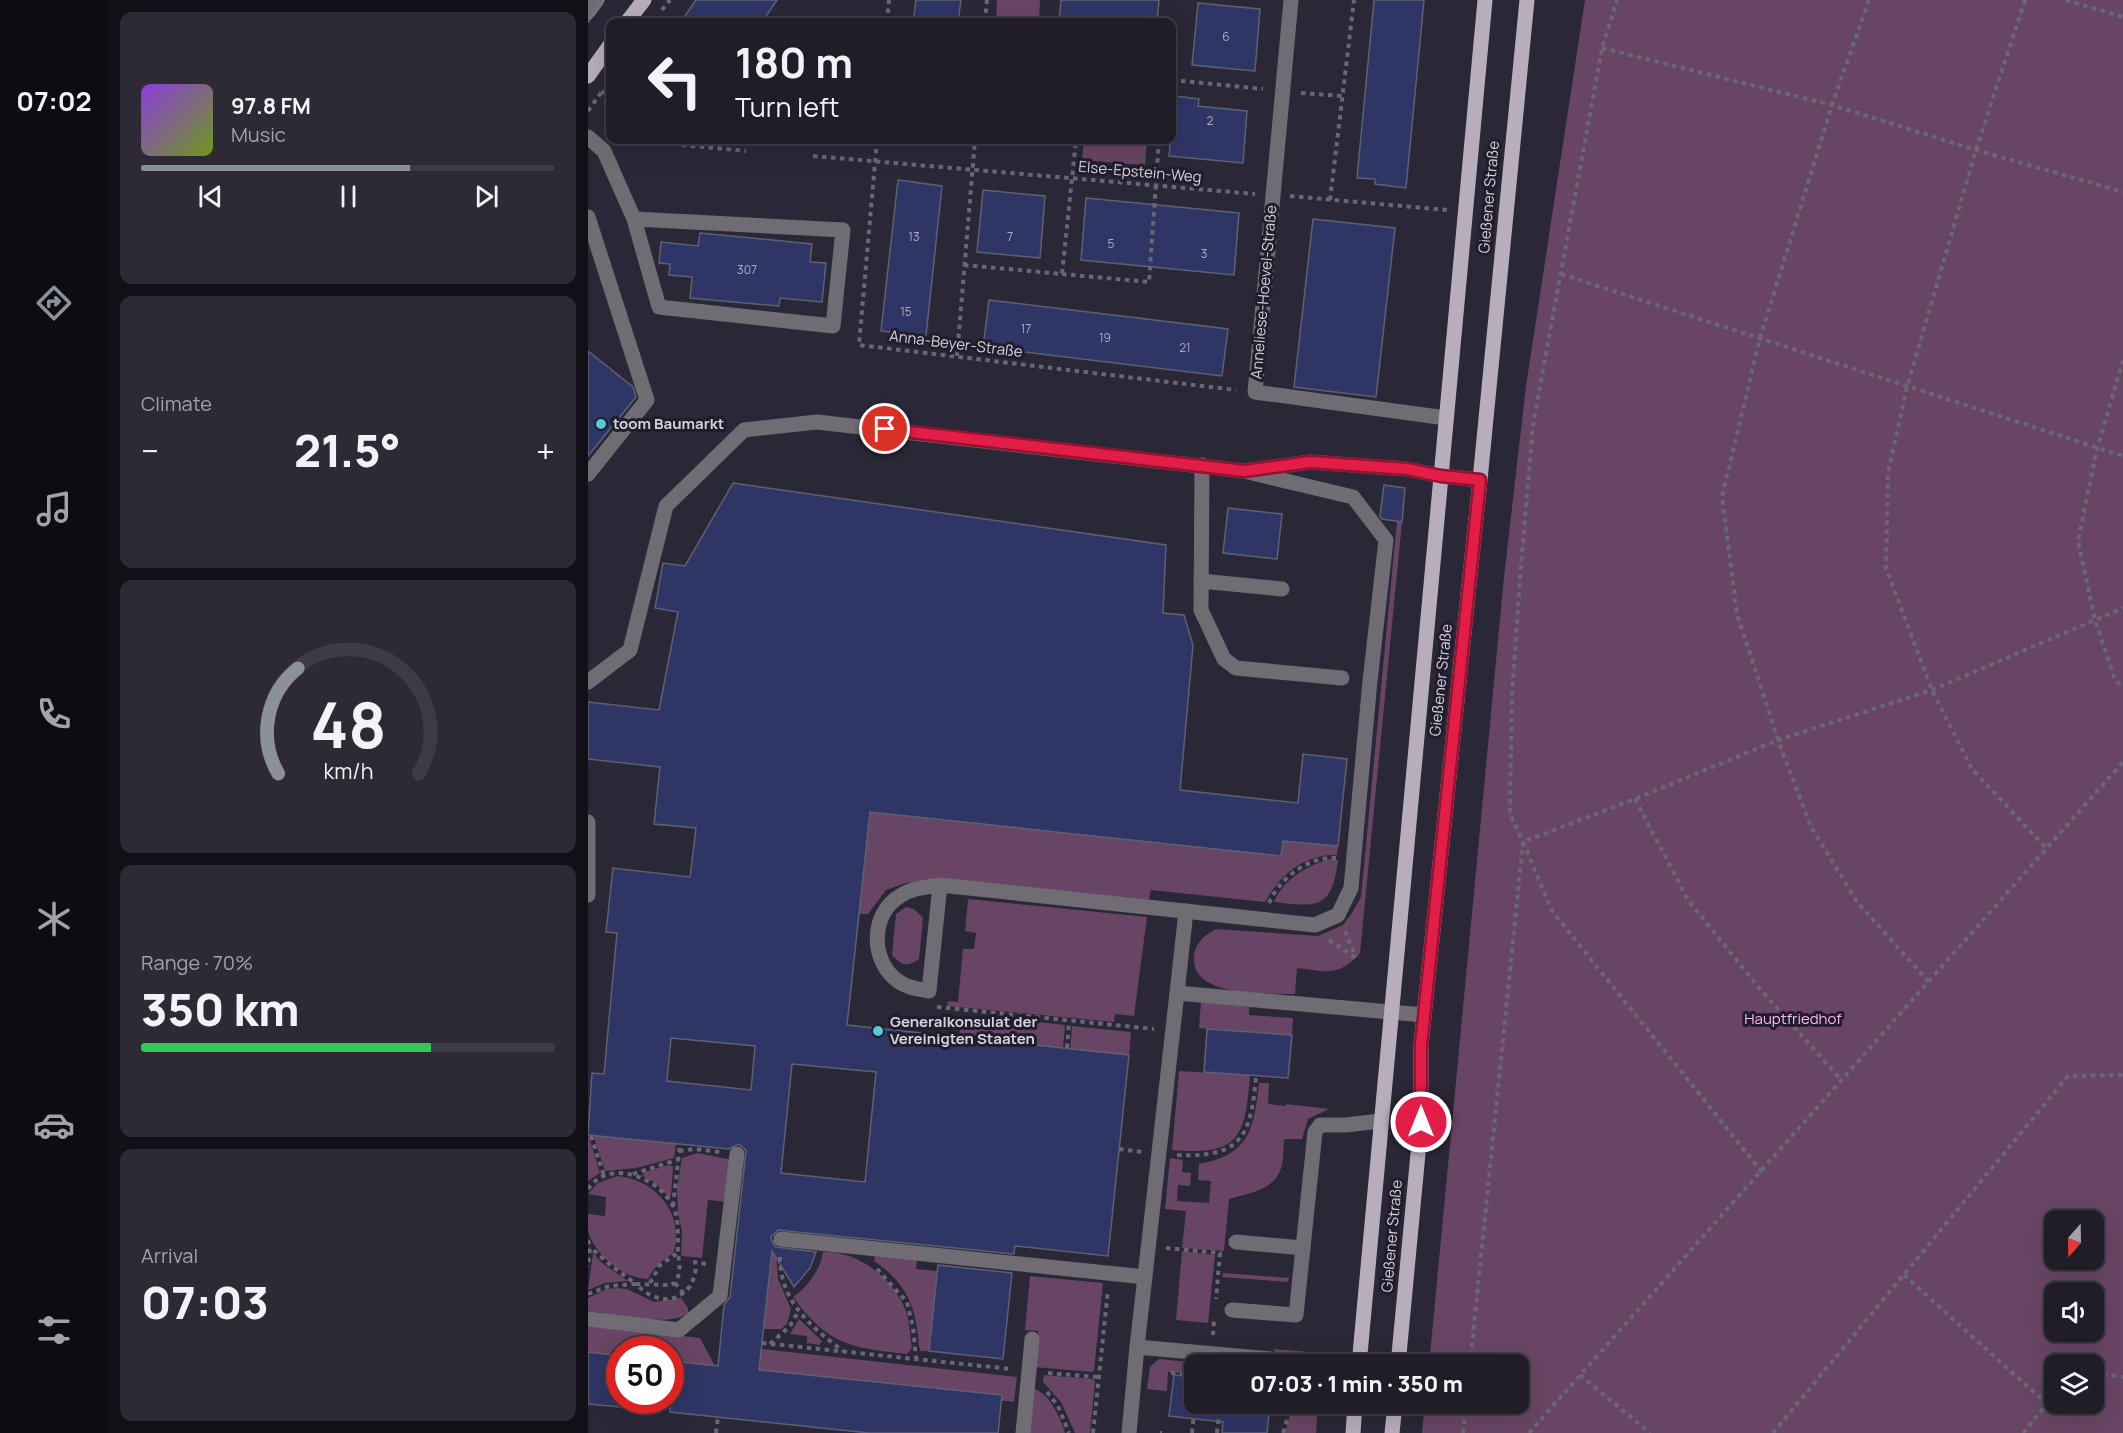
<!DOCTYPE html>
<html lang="en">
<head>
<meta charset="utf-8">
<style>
  :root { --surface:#201d29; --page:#2d2a35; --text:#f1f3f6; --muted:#a2a2a8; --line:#3d3b46; --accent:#8c9099 }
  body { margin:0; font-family:Manrope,sans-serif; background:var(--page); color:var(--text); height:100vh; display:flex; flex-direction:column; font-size:22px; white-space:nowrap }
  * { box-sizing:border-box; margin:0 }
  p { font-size:20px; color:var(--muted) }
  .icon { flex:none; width:33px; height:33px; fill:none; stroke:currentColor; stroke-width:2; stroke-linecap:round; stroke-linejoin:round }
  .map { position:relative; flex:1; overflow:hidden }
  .drawer { display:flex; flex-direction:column; gap:12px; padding:12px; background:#121017; width:480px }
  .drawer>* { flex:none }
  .top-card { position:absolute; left:18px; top:18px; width:570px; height:126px; border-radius:12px; box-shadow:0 6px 24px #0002,0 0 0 2px var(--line); background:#201d29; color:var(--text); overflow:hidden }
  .needle { width:39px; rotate:200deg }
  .controls { position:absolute; left:1456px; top:1210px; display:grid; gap:12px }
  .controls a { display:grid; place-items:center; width:60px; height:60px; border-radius:12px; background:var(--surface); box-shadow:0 6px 24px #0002,0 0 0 2px var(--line); font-size:30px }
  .speed { position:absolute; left:18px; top:1336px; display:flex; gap:12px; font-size:30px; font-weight:700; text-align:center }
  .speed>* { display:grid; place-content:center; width:78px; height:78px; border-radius:50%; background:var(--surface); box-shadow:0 6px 24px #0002,0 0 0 2px var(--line); line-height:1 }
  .speed .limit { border:9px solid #d22; background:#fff; color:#111 }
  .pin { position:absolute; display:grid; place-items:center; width:51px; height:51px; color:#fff; margin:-26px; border:3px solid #fff; border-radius:50%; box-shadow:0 2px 6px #0007 }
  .me { position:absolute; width:66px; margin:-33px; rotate:0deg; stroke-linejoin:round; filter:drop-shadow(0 0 4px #0008) }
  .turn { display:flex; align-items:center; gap:21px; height:126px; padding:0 30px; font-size:27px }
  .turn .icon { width:78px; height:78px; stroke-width:2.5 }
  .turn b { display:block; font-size:42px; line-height:51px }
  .big { font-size:45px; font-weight:800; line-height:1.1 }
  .drawer .tile { flex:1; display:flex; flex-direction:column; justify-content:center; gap:9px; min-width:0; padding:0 21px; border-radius:12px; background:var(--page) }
  .drawer .dial { align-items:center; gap:0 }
  .dial svg { height:156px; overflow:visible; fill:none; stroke:var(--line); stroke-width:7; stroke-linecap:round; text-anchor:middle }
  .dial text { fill:var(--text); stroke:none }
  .song { display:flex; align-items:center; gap:18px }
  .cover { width:72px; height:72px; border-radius:9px; background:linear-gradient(135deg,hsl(270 70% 55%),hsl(80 70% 35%)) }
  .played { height:6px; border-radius:3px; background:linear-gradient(90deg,var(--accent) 65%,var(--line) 65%) }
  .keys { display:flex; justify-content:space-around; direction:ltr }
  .heat { display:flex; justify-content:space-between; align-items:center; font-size:33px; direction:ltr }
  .charge { height:9px; border-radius:4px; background:linear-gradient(90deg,#34c759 70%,var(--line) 0) }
  .trip { position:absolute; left:596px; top:1354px; width:345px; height:60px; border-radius:12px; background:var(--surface); box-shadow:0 6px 24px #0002,0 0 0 2px var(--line); font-weight:800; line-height:60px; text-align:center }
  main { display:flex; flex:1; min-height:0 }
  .tabs { display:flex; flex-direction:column; width:108px; justify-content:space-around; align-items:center; background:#0d0c10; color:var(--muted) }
  .tabs .icon { width:42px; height:42px }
  .tabs .active { color:var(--accent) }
  .tabs b { font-size:27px; color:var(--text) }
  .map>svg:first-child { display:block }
  .green { fill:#684564; fill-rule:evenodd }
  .building { fill:#2f3564; stroke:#5e6173; stroke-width:1.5; fill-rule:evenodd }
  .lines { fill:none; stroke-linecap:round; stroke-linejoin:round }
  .path { stroke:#6a6775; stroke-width:4; stroke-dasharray:4.5 4.5; stroke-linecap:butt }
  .minor { stroke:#706c73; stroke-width:15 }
  .major { stroke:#b7adbd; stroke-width:15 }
  .tram { stroke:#797784; stroke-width:1.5 }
  .route-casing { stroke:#92132f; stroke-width:15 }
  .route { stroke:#e11d48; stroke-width:10 }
  .poi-dot { fill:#52cbd7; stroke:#211d2c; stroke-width:2 }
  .labels { text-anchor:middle; stroke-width:6; stroke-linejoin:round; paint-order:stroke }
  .number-label { font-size:12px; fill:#acacc0 }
  .street-label { font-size:15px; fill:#d5d3de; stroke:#211d2c }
  .poi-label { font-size:15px; font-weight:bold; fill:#d5d3de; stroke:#211d2c; text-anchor:start }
  .park-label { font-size:15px; fill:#fdb7f4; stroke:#211d2c }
</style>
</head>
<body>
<main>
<nav class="tabs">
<b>07:02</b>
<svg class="icon active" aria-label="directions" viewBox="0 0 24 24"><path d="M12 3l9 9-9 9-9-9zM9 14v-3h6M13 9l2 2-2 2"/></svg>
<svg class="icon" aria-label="music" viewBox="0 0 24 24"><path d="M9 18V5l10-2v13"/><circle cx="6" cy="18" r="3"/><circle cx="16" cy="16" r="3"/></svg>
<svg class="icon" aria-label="phone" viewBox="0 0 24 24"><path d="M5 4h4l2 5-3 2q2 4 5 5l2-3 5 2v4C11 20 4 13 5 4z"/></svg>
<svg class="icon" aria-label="climate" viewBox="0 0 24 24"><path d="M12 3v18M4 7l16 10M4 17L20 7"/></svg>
<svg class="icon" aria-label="car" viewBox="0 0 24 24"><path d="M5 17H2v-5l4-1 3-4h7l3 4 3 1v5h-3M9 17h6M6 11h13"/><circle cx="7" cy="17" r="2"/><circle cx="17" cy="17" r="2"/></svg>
<svg class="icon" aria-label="filters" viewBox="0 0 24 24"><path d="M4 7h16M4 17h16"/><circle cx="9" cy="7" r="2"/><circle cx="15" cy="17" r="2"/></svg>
</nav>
<section class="drawer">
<div class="tile">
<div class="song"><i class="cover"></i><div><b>97.8 FM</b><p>Music</p></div></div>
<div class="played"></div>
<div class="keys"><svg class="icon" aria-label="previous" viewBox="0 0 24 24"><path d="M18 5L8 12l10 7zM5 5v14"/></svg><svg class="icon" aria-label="pause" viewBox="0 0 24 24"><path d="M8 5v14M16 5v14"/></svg><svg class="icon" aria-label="next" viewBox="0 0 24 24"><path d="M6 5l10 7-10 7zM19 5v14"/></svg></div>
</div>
<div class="tile"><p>Climate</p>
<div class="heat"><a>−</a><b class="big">21.5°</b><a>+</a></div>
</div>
<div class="tile dial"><svg viewBox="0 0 100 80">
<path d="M14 69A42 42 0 1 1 86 69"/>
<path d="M14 69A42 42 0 0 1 24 15" stroke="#8c9099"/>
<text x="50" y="56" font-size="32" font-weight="700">48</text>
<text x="50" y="72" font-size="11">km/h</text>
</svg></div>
<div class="tile"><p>Range · 70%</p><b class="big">350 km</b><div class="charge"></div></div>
<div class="tile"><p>Arrival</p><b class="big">07:03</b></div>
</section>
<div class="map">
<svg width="1535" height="1433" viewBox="0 0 1535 1433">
  <rect width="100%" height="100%" fill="#2a2737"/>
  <g class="green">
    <polygon points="409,0 452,0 451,22 408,22"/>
    <path d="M 997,0 L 1535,0 L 1535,1433 L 834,1433 L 837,1404 L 930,1404 L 930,1365 L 841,1365 L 916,577 L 938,386 ZM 1467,1221 L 1506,1221 L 1506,1260 L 1467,1260 ZM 1467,1293 L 1506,1293 L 1506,1332 L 1467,1332 ZM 1467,1365 L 1506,1365 L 1506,1404 L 1467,1404 Z"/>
    <polygon points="496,140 559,140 557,165 494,160"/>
    <path d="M 809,521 L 814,522 L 772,953 C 750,978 738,971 709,968 L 707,994 C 680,993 604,998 606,958 C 606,944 617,935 628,929 L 730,936 L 755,925 L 764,913 L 773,897 Z"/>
    <path d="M 282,812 L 693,856 L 695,841 L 750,846 L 749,855 C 716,854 692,875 677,902 L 563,890 L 561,900 L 349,878 L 318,883 L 298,890 L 280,914 L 271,914 Z"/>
    <path d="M 741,859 L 750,860 C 744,910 729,907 686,902 C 695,880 718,866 741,859 Z"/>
    <polygon points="380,899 559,917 546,1016 527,1014 526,1022 359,1006 360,1001 370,1002 375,949 386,949 388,933 377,931"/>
    <path d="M 318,907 L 326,909 L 335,918 L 331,959 C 319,967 315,966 304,955 L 308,914 Z"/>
    <polygon points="613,1002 661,1007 661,1015 705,1018 704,1035 611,1028"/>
    <polygon points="406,1017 477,1025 475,1048 371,1037 373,1023 405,1026"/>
    <polygon points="484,1026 543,1032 541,1055 482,1049"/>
    <path d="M 591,1071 L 662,1075 C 657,1137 652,1156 584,1150 Z"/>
    <path d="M 671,1083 L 681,1083 L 680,1104 L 698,1106 L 698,1104 L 741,1109 L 720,1119 L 714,1139 L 696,1139 C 695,1148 696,1159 693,1168 C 686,1191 660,1193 641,1199 L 636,1251 L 594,1248 L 598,1211 L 577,1209 L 582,1158 L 595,1160 L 594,1172 L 603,1173 L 602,1186 L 590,1185 L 589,1201 L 621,1203 L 623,1181 L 610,1180 L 611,1164 C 662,1155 666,1128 671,1083 Z"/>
    <polygon points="0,1134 12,1173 0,1181"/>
    <polygon points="5,1135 88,1144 86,1158 48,1168 17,1171"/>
    <polygon points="110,1153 144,1160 139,1202 120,1200 114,1258 93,1256 94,1231 90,1213 89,1187 94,1158"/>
    <polygon points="81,1165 85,1166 85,1169 83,1196 81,1197 66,1182 54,1176 57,1172"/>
    <path d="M 29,1176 C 68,1179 98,1215 85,1254 C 74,1260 66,1267 60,1279 C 35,1279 4,1253 0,1229 C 0,1224 0,1219 0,1214 L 17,1216 L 18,1197 L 0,1194 L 10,1183 Z"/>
    <polygon points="187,1239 190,1279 203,1309 199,1324 193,1329 176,1329 185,1240"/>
    <polygon points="594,1251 627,1255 620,1323 588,1320"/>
    <path d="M 235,1252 C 270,1250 306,1279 318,1311 C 322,1323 322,1336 324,1348 L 319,1354 C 263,1348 240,1345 205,1297 C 219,1288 233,1269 235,1252 Z"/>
    <polygon points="5,1253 14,1263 40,1281 17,1283 0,1290"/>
    <path d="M 287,1256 L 329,1260 L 328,1269 L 349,1271 L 341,1351 L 333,1351 L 331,1347 C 329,1309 319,1283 286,1261 Z"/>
    <polygon points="635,1273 701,1278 700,1282 634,1277"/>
    <polygon points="442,1276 515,1283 506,1371 504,1372 446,1367 450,1331 437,1330"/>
    <path d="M 29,1288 L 39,1289 L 66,1302 L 93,1298 L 100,1308 L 100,1313 C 82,1328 23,1314 0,1311 L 0,1298 L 19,1289 Z"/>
    <polygon points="211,1319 234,1341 231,1345 219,1343 219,1336 202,1334"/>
    <polygon points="0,1325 112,1338 127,1366 83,1361 82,1350 32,1350 31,1356 0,1352"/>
    <polygon points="173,1349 429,1377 426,1402 171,1370"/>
    <path d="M 685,1349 L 734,1353 L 734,1365 C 713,1365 700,1366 685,1349 Z"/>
    <polygon points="571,1359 611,1363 611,1365 606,1365 606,1374 580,1372 579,1391 559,1389 562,1367"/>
    <polygon points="456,1375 505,1379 507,1382 502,1433 487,1433 473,1402 455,1382"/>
    <path d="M 444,1388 C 462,1393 472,1417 477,1433 L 441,1433 Z"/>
    <polygon points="705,1404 730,1404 728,1433 697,1433"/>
  </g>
  <g class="building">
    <polygon points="108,0 189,0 174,22 93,22"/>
    <polygon points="328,0 373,0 370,22 325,22"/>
    <polygon points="473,0 571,0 569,22 471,22"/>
    <polygon points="786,0 836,0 818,188 787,184 787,179 769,178"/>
    <polygon points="610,3 672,9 667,71 604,65"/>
    <polygon points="587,96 611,99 610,106 659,111 655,163 581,156"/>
    <polygon points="310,180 354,186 338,336 293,331"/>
    <polygon points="395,190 457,196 452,258 389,252"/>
    <polygon points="498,198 651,213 646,275 493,260"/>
    <polygon points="725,219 807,228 788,397 706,387"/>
    <polygon points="112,233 224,244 222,262 238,263 234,302 192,298 191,306 102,298 104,277 81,275 82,264 71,263 73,242 110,246"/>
    <polygon points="401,300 640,329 634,376 395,347"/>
    <polygon points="0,351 45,387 48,397 0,456"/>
    <path d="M 145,483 L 578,545 L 575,613 L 596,615 L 605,645 L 592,790 L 710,803 L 715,754 L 759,759 L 750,846 L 695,841 L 693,856 L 282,812 L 259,1025 L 541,1055 L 520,1256 L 427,1246 L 426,1254 L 190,1230 L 183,1237 L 184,1242 L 188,1247 L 228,1252 L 222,1268 L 206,1287 L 184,1251 L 171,1370 L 414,1395 L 410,1433 L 281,1433 L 82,1412 L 82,1361 L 130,1366 L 136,1305 L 142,1297 L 158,1151 L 155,1147 L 150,1144 L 141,1149 L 0,1135 L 4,1073 L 16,1074 L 29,933 L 18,932 L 25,868 L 102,877 L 108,828 L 66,824 L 72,767 L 0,759 L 0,702 L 71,710 L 90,612 L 67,608 L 75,563 L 97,566 ZM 83,1038 L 167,1046 L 163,1090 L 79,1081 ZM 204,1064 L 288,1072 L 277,1182 L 193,1173 Z"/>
    <polygon points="796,485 817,488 814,522 794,519 792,516"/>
    <polygon points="640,508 694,514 689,559 635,553"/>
    <polygon points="619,1029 704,1035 700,1078 616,1072"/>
    <polygon points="350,1265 424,1273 415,1359 341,1351"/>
    <polygon points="0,1352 32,1356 32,1407 0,1404"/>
    <polygon points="586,1375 606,1377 603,1404 682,1404 679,1433 634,1433 635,1422 581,1416"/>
  </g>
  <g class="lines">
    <g class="path">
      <polyline points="1281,0 1244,105 1172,338 1134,497 1149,614 1190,740 1223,827 1270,903 1340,981"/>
      <polyline points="1437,0 1388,150 1319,387 1300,473 1298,568 1344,690 1384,769 1458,848"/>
      <polyline points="1478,0 1535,17"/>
      <polyline points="74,10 82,0"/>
      <polyline points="299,22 301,0"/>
      <polyline points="397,22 399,0"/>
      <polyline points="1014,48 1244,105 1388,150 1535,192"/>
      <polyline points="584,80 675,89"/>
      <polyline points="14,91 22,97"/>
      <polyline points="713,93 754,96"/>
      <polyline points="0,111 15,90"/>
      <polyline points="86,140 95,145 158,151"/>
      <polyline points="289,140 271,345 648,390"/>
      <polyline points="225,156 667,194"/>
      <polyline points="702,196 859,210"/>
      <polyline points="742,200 766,0"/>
      <polyline points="376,265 474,274 488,140"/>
      <polyline points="474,274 561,282 571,140"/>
      <polyline points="973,274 1535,456"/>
      <polyline points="369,356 387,140"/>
      <polyline points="1535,360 1509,449 1490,541 1507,620 1527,680 1535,687"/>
      <polyline points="1047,799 1100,900 1171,988 1254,1081"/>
      <path d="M 681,903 C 691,879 720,856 748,858"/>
      <polyline points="757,931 768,957"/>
      <polyline points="741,940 768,958"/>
      <polyline points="349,1007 566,1029"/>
      <polyline points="479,1048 481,1021"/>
      <polyline points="3,1136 16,1176"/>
      <polyline points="531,1149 554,1152"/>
      <polyline points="91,1151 107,1149 132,1152"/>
      <path d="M 589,1155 C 654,1158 663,1136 668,1076"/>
      <polyline points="1174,1172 964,911 935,842 1047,799 1190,740 1344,690 1535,608"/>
      <polyline points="45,1174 89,1160"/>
      <path d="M 0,1189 C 21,1158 70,1177 85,1206 C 92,1221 89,1236 90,1252 C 91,1265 94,1271 87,1283 L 83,1285 L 48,1284 L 21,1264 L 2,1247"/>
      <polyline points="85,1206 92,1144"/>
      <polyline points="0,1240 2,1247 0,1267"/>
      <polyline points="578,1248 632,1253 628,1299"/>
      <path d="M 192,1257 C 192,1301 222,1326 255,1351"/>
      <polyline points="289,1269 319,1302 325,1327 328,1358"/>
      <polyline points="1316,1275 1459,1404"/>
      <polyline points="62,1283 72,1265 90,1253"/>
      <polyline points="87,1283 96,1294"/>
      <path d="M 0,1294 L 21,1286 L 48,1284 C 63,1300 87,1307 102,1286 C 106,1279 109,1271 107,1262 L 118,1264"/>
      <polyline points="625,1335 626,1319"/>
      <polyline points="174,1343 423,1369"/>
      <polyline points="182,1344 202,1326 210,1312"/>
      <polyline points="709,1365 734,1353"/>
      <polyline points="882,1365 935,842 922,814 924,694 933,565 945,425 1014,48 1029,0"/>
      <polyline points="460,1373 510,1377"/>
      <polyline points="583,1373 606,1375"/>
      <polyline points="1506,1373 1535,1377"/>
      <polyline points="992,1375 1062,1433"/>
      <polyline points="459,1392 470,1406 481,1433"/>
      <polyline points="128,1433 130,1417"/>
      <polyline points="505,1433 520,1290"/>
      <polyline points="572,1433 574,1433"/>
      <polyline points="604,1433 607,1404"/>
      <polyline points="629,1433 632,1404"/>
      <polyline points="695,1433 704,1404"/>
      <polyline points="875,1433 878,1404"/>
      <polyline points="941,1433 1535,762"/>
      <polyline points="1185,1433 1480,1076 1535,1075"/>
      <polyline points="1435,1433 1467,1394"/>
    </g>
    <g class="minor">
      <polyline points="703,0 667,392 858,418"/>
      <polyline points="0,12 9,0"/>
      <polyline points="0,137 16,151 46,219 71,307 245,326 255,230 46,219"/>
      <polyline points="0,217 59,400 0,474"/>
      <polyline points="614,465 613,610 636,659 648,668 754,678"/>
      <polyline points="613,581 694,589"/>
      <polyline points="0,682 42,650 78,506 156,430 229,422 656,471 722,462 819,469 853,476 892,480"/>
      <polyline points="0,822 0,895"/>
      <path d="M 352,885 L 341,991 C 330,989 319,988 310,981 C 282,961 282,914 312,896 C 324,888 338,887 352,885 L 727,925 L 750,915 L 763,888 L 782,681 L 798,540 L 765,497 L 656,471"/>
      <polyline points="589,993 598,911"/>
      <polyline points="193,1239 557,1277"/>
      <polyline points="648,1242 715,1248"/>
      <polyline points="644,1310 708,1315 727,1132 732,1125 758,1125 792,1121"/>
      <polyline points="0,1319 91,1330 132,1296 149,1154"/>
      <polyline points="549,1347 683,1359"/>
      <polyline points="435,1433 444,1339"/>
      <polyline points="541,1433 549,1347 589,993 836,1015"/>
    </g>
    <g class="major">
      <polyline points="39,22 56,0"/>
      <polyline points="0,76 22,45"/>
      <polyline points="771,1365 897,0"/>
      <polyline points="810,1365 833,1122 833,1045 892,480 939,0"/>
      <polyline points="765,1433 767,1404"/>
      <polyline points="804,1433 807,1404"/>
    </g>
    <g class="tram">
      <polyline points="0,2 2,0"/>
      <polyline points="0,22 16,0"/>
    </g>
  </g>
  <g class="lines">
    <g class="route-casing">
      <polyline id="route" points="297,429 656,471 722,462 819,469 853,476 892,480 833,1045 833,1122"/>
    </g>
    <use href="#route" class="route"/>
  </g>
  <g class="poi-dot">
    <circle cx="13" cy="424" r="6"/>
    <circle cx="290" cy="1031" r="6"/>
  </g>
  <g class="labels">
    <g class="number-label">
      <text x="638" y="41">6</text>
      <text x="622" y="125">2</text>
      <text x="326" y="241">13</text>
      <text x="422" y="241">7</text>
      <text x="523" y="248">5</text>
      <text x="616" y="258">3</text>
      <text x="159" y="274">307</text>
      <text x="318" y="316">15</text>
      <text x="438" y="333">17</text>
      <text x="517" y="342">19</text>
      <text x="597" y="352">21</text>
    </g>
    <g class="street-label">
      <text transform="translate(552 172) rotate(5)" y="5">Else-Epstein-Weg</text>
      <text transform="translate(901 197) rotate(-85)" y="5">Gießener Straße</text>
      <text transform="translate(676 292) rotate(-85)" y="5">Anneliese-Hoevel-Straße</text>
      <text transform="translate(368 344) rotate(7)" y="5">Anna-Beyer-Straße</text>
      <text transform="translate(853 680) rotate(-84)" y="5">Gießener Straße</text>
      <text transform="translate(804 1236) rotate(-85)" y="5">Gießener Straße</text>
    </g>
    <g class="poi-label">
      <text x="25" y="429">toom Baumarkt</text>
      <text x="302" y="1027">Generalkonsulat der<tspan x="302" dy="17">Vereinigten Staaten</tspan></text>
    </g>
    <g class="park-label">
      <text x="1205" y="1024">Hauptfriedhof</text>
    </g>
  </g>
</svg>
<div class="controls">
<a><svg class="needle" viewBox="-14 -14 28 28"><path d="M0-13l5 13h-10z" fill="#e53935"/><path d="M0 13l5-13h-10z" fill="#a2a2a8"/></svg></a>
<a><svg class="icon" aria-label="sound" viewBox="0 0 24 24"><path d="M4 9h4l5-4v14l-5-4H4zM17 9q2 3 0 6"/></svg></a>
<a><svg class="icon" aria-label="layers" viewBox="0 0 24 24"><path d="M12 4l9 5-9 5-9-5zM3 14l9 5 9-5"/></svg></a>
</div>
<div class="speed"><div class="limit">50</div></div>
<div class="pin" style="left:297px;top:429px;background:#d93025"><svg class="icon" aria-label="arrive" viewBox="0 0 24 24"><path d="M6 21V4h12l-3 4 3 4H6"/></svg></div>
<svg class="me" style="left:833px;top:1122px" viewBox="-20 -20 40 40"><circle r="17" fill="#e11d48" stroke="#fff" stroke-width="3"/><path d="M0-11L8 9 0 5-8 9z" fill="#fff"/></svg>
<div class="trip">07:03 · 1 min · 350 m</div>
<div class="top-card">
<div class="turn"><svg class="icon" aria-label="left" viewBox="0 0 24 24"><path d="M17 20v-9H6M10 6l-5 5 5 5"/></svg><div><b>180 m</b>Turn left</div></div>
</div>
</div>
</main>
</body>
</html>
